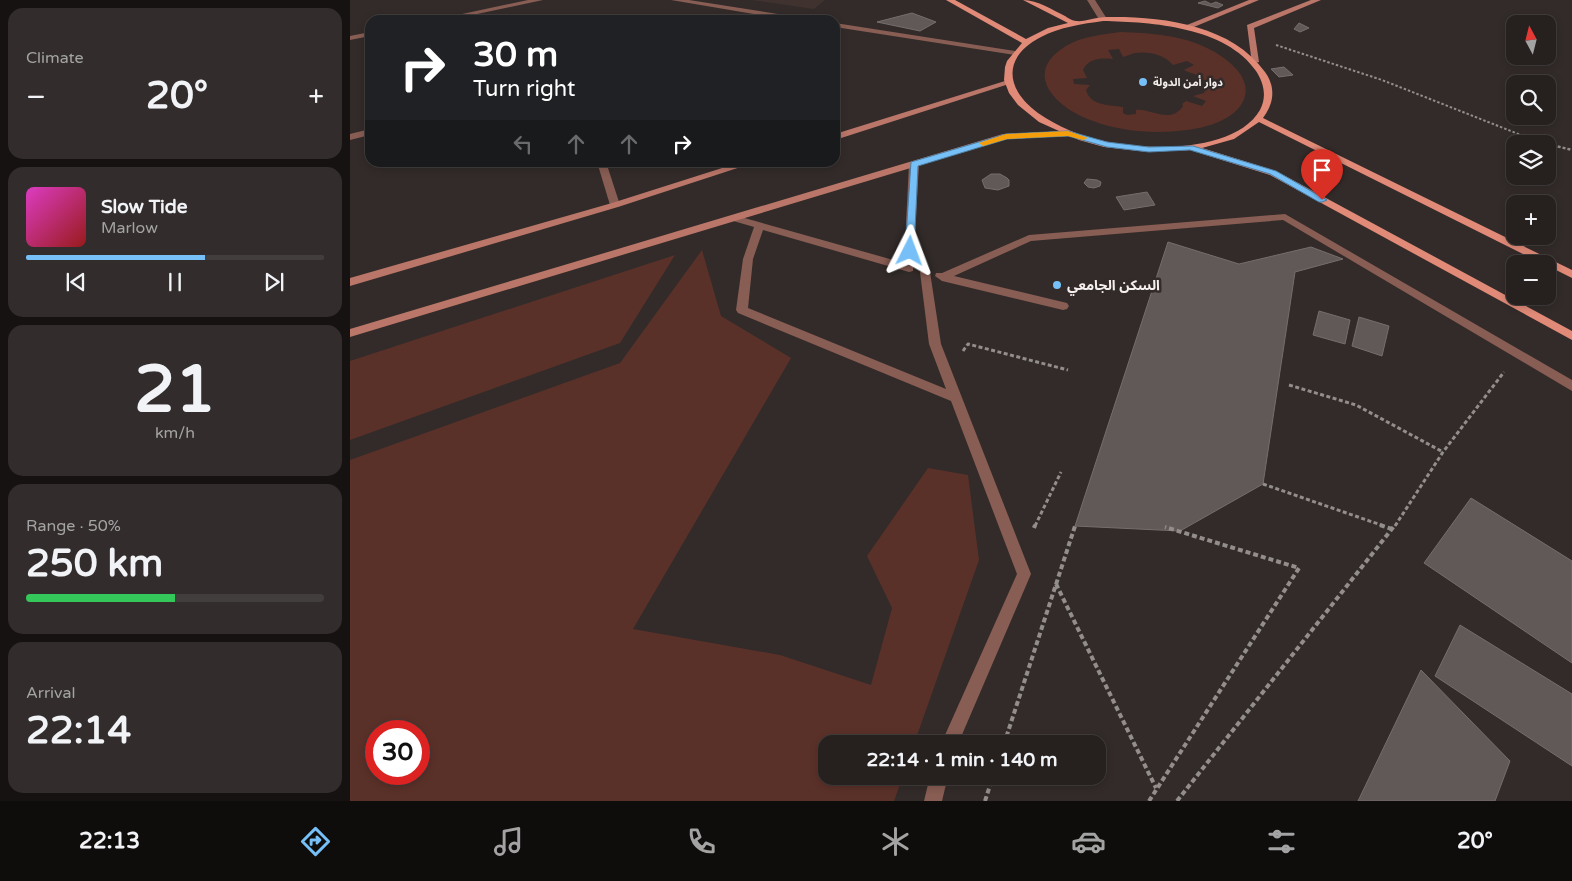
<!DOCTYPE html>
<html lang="en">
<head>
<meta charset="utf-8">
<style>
  :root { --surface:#26201f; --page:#322d2c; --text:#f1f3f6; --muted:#a4a3a4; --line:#423e3d; --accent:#76c0f7 }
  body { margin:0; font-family:"Varela Round","Noto Sans Arabic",sans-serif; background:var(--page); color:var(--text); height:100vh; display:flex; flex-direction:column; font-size:19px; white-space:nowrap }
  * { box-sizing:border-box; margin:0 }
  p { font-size:16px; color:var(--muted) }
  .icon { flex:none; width:28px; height:28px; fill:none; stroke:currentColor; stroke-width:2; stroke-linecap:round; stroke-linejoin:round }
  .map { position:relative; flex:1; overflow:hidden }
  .details { display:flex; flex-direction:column; gap:8px; padding:8px; background:#151211; width:350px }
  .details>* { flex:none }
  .banner { position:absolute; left:15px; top:15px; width:475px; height:152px; border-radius:15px; box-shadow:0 2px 8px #0003,0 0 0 1px var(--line); background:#202124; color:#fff; overflow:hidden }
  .needle { width:32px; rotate:353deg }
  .buttons { position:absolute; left:1156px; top:15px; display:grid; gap:10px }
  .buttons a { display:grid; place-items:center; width:50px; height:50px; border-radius:10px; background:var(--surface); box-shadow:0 2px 8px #0003,0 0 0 1px var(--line); font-size:25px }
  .speed { position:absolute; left:15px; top:720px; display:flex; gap:10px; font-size:25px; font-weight:700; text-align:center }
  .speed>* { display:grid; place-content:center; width:65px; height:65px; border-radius:50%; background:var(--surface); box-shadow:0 2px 8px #0003,0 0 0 1px var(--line); line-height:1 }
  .speed .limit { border:8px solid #d22; background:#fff; color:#111 }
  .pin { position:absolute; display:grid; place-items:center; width:42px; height:42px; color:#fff; margin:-51px -21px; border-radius:50% 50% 50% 0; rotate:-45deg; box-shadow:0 0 5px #0007 }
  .pin .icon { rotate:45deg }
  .me { position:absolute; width:55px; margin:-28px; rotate:3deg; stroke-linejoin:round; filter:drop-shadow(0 0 4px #0008) }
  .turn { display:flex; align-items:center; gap:18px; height:105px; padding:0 25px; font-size:22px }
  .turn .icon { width:65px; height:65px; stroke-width:2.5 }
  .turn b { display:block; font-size:35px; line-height:42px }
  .lanes { display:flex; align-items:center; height:48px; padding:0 25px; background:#0003; justify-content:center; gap:25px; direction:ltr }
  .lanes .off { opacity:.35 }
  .big { font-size:38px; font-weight:700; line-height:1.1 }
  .details .tile { flex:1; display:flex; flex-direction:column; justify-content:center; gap:8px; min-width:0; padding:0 18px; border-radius:15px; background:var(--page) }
  .details .dial { align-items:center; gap:0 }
  .dial b { font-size:65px; line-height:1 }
  .song { display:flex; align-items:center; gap:15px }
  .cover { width:60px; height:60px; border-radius:8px; background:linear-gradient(135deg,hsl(310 70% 55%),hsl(0 70% 35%)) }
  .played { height:5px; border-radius:2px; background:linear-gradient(90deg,var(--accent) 60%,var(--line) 60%) }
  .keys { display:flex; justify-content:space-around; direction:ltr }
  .heat { display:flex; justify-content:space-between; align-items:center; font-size:28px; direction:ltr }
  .charge { height:8px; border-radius:4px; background:linear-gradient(90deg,#34c759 50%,var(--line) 0) }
  .trip { position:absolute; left:468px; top:735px; width:288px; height:50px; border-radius:15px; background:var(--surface); box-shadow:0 2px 8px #0003,0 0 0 1px var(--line); font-weight:700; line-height:50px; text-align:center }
  .dock { display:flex; height:80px; justify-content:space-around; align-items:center; background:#0f0d0c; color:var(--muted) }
  .dock .icon { width:35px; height:35px }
  .dock .active { color:var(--accent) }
  .dock b { font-size:22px; color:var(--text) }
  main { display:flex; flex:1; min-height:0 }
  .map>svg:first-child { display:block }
  .built { fill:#40322f }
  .green { fill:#5a3129; fill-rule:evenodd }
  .building { fill:#615957; stroke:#766d6c }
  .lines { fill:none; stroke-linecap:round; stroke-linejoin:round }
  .path-far3 { stroke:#938d8c; stroke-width:2; stroke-dasharray:2.5 2; stroke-linecap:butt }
  .path-far2 { stroke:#938d8c; stroke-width:2.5; stroke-dasharray:3 2; stroke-linecap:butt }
  .path-far1 { stroke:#938d8c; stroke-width:3; stroke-dasharray:4 2.5; stroke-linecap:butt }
  .path { stroke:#938d8c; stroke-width:4; stroke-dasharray:5 3; stroke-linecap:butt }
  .street { fill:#885d53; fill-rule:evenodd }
  .secondary { fill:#ba7668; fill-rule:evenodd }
  .primary { fill:#e18a78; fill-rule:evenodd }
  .route { fill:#76c0f7; stroke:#4d7da1 }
  .slow { fill:#f59e0b }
  .poi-dot { fill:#76c0f7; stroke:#322b29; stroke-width:2 }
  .labels { text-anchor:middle; stroke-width:5; stroke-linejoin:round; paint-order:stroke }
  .far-poi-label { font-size:11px; font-weight:bold; fill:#f5f0ef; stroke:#322b29; text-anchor:start }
  .poi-label { font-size:14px; font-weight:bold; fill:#f5f0ef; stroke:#322b29; text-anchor:start }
</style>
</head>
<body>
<main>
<section class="details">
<div class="tile"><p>Climate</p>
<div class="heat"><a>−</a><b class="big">20°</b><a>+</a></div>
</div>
<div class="tile">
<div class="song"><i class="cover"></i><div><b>Slow Tide</b><p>Marlow</p></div></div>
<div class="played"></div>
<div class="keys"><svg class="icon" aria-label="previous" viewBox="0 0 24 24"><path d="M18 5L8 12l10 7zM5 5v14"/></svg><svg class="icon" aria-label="pause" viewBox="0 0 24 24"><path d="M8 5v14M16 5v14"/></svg><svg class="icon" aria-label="next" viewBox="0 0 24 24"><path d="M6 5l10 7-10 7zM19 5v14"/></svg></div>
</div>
<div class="tile dial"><b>21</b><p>km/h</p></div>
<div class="tile"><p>Range · 50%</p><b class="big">250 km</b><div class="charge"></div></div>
<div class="tile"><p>Arrival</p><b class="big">22:14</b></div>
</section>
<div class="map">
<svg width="1222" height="801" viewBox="0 0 1222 801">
  <rect width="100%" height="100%" fill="#322b29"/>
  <polygon class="built" points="401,0 475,0 464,9"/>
  <g class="green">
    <path d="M 770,32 C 800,33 832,35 859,49 C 922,82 897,123 837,130 C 805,134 773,132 743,121 C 708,109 670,74 716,46 C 732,36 752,35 770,32 ZM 769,49 L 773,57 C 778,56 780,54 785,53 C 798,51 814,54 823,65 L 837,61 L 844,65 L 834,70 C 843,75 854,74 858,86 L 854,93 L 843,96 L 856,101 L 852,106 L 836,101 L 832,104 L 833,106 C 820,125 801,108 786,110 L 786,114 L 777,115 L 773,113 L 773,107 C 761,105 740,106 736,90 L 740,85 L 724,84 L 723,79 L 737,78 L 733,70 C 738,58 752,58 763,59 L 758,50 Z"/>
    <path d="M 352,250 L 371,316 L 441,358 L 283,629 L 430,655 L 521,685 L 542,608 L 517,556 L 578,468 L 618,475 L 629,560 L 564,744 L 476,744 L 476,776 L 553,776 L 544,801 L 0,801 L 0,460 L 270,363 ZM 26,731 L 69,731 L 69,774 L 26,774 Z"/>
    <polygon points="325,255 270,343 0,440 0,361"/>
  </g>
  <g class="building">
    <polygon points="855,1 861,4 866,2 873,5 868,8 848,3"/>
    <polygon points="562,13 586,22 570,31 527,22"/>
    <polygon points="949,23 959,28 950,32 944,29"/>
    <polygon points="934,67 943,75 929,77 921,69"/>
    <polygon points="641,174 650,174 657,178 659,180 659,186 648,190 635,188 632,180"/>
    <polygon points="737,179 747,180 751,182 750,186 744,188 738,187 734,183"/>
    <polygon points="797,192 805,205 774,210 766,197"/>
    <polygon points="818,242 889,264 961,247 993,259 945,272 913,484 830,531 725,526"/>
    <polygon points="969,311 1000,320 995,344 963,335"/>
    <polygon points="1009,317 1039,326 1032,356 1002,346"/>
    <polygon points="1121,498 1222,561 1222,663 1074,563"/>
    <polygon points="1110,625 1222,694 1222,766 1085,676"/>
    <polygon points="1071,670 1160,761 1145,801 1008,801"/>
  </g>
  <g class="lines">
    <polyline class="path-far3" points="926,45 1032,80 1176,137"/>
    <g class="path-far2">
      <polyline points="1173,135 1195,144"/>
      <polyline points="1198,144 1222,150"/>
    </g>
    <g class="path-far1">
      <polyline points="613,351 618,344 718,370"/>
      <polyline points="939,385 1006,405 1093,452"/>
      <polyline points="913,484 1034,526"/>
      <polyline points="685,526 711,472"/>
      <polyline points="1045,526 1093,452 1154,372"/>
    </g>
    <g class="path">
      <polyline points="1030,525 1042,529"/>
      <polyline points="684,528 685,525"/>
      <polyline points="706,584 806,788"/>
      <polyline points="654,744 725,526"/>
      <polyline points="635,801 643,776"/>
      <polyline points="799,801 949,568 815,527"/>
      <polyline points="827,801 1045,525"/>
    </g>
    <g class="street">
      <polygon points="178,0 193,0 99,20 84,20"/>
      <polygon points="321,0 339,0 453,18 457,20 439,20"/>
      <polygon points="737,0 745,0 757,19 756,21 750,21"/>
      <polygon points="485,23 665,51 669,53 665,55 485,27"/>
      <polygon points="20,32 20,36 0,40 0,36"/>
      <polygon points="20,129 20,135 0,140 0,134"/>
      <polygon points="564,161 569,164 563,271 559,272 413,230 403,259 398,308 596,389 579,344 570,272 575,268 580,272 591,344 681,574 608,744 591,744 667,574 601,401 388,313 386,310 393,259 404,227 380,220 379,218 384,215 554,263 559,164"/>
      <polygon points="247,162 256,162 270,205 268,207 262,207 260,205"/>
      <polygon points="935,214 1222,380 1222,391 933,220 681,241 604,276 717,303 719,306 717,309 713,310 592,281 585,276 586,273 592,273 679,235"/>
      <polygon points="580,776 598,776 592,801 574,801"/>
    </g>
    <g class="secondary">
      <polygon points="899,0 909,0 839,29 832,27"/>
      <polygon points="961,0 971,0 904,28 909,62 902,64 897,25"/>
      <polygon points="655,81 662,83 485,140 485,134"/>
      <polygon points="718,131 721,132 721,136 657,139 0,337 0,329 653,134"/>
      <polygon points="391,162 406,162 268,207 0,286 0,278 262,203"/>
    </g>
    <path class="primary" d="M 596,0 L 605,0 L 676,39 L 698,28 L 718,23 L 673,0 C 688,0 702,10 715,16 C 718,18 723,21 726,21 C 735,22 746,17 756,17 C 810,16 881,24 915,72 C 926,87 924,104 913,118 L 1222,270 L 1222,278 L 1198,266 L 1198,264 L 1193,264 L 909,122 L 884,139 L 852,148 L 926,171 L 1222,331 L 1222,340 L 920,175 L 840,150 L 798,152 L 754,147 L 729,140 L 689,122 L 668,105 L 659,93 L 654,80 L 655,67 L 657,61 L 672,43 ZM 753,21 C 802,22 876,27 906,71 C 914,83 917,97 910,110 C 885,153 795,151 754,141 C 731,136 708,127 688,113 C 655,89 652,57 691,37 C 710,27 732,24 753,21 Z"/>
  </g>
  <polygon class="route" points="718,131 757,142 799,147 843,146 926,171 977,200 972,202 969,202 920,174 840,150 799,152 757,147 718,136 657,139 568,166 564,251 563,253 556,253 555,251 561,162 656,134"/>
  <polygon class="slow" points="718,131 738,138 733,140 718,136 657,139 633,146 629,143 656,134"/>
  <g class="poi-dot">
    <circle cx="793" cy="82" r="5"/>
    <circle cx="707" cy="285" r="5"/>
  </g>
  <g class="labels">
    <g class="far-poi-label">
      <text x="803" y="86">دوار أمن الدولة</text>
    </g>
    <g class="poi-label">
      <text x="717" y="290">السكن الجامعي</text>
    </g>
  </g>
</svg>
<div class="buttons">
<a><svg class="needle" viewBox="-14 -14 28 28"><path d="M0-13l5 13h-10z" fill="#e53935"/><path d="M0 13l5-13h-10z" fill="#a4a3a4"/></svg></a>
<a><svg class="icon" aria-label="search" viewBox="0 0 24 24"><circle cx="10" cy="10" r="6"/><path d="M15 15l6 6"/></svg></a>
<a><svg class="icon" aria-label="layers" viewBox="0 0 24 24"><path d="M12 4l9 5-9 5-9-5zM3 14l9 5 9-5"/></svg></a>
<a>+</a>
<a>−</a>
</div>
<div class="speed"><div class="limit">30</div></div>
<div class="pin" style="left:972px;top:200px;background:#d93025"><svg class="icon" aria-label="arrive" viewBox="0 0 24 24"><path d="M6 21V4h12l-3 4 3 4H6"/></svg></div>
<svg class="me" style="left:560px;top:251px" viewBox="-20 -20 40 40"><path d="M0-17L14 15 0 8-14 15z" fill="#76c0f7" stroke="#fff" stroke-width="4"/></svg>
<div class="trip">22:14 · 1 min · 140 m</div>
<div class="banner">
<div class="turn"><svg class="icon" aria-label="right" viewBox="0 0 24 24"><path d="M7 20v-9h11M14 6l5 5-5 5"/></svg><div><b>30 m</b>Turn right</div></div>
<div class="lanes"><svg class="icon off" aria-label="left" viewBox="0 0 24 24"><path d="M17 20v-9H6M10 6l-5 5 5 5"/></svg><svg class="icon off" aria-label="ahead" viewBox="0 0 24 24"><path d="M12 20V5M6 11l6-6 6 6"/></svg><svg class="icon off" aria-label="ahead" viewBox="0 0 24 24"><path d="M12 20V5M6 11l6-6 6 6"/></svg><svg class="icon" aria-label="right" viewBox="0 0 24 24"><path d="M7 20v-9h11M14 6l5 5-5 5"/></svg></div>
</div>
</div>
</main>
<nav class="dock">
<b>22:13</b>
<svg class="icon active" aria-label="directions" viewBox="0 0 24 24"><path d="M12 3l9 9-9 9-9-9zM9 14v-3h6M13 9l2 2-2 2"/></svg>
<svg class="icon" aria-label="music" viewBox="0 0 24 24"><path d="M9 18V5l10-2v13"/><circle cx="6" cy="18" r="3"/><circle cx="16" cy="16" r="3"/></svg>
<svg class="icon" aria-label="phone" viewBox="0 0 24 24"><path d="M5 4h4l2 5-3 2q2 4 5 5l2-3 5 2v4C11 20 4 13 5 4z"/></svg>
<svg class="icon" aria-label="climate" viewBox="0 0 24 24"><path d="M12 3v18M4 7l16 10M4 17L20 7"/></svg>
<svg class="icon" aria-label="car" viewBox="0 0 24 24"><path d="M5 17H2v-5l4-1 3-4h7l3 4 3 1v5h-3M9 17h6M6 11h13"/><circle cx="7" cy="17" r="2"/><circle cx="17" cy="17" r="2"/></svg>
<svg class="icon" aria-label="filters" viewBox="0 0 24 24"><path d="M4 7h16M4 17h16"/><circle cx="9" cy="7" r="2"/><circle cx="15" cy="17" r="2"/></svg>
<b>20°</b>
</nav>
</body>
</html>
